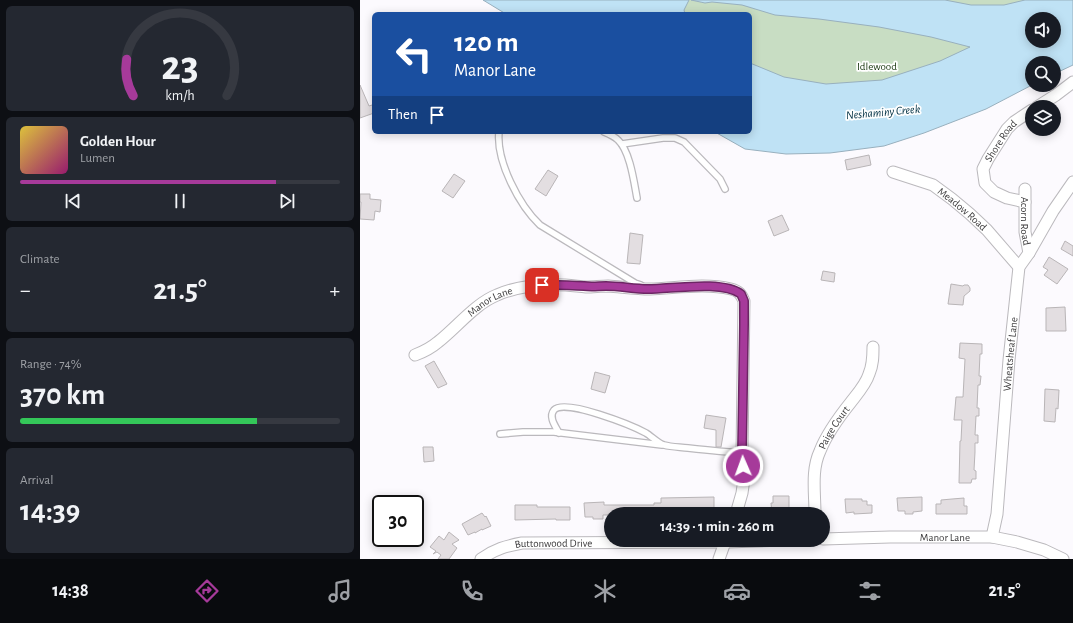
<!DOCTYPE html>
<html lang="en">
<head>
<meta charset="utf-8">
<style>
  :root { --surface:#171b24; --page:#242831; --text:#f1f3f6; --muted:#9ea1a6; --line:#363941; --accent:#a63a9a }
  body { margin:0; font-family:"Alegreya Sans",sans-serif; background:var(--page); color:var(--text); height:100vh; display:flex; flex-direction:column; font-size:15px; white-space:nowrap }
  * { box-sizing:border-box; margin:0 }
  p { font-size:13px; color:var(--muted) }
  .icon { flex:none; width:22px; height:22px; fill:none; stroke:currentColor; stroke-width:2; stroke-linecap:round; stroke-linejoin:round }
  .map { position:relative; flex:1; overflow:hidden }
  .drawer { display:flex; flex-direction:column; gap:6px; padding:6px; background:#0d0f14; width:360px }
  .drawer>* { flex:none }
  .banner { position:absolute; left:12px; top:12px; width:380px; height:122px; border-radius:6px; box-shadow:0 2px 10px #0003; background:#1a4fa0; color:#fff; overflow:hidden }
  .fabs { position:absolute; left:665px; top:12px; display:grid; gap:8px }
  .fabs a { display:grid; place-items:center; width:36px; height:36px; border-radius:50%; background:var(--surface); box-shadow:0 2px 10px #0003; font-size:20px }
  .speed { position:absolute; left:12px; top:495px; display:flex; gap:8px; font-size:20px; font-weight:700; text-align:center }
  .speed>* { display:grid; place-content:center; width:52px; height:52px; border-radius:50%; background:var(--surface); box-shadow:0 2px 10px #0003; line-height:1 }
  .speed .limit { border:2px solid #111; border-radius:6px; background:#fff; color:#111 }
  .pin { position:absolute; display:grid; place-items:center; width:34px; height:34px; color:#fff; margin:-17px; border-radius:8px; box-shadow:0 2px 6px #0006 }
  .me { position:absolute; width:44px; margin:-22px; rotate:358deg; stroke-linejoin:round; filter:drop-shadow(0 0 3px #0008) }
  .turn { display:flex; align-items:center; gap:14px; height:84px; padding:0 16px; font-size:18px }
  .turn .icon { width:52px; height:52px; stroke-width:2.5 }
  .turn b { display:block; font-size:28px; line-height:34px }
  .then { display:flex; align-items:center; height:38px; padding:0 16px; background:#0003; gap:8px; font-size:15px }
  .big { font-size:30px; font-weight:600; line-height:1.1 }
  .drawer .tile { flex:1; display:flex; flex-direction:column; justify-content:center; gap:6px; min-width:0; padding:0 14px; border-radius:6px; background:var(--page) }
  .drawer .dial { align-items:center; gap:0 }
  .dial svg { height:104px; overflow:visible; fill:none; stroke:var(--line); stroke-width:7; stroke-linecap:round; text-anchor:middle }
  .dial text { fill:var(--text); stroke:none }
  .song { display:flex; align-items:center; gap:12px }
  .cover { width:48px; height:48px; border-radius:6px; background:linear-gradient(135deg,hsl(50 70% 55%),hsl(320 70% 35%)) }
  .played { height:4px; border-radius:2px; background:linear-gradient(90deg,var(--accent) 80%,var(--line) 80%) }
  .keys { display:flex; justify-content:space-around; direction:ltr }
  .heat { display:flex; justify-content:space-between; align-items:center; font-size:22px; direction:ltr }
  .charge { height:6px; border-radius:3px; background:linear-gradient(90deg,#34c759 74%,var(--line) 0) }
  .trip { position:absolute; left:244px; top:507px; width:226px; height:40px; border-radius:20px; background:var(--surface); box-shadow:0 2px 10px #0003; font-weight:600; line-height:40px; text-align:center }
  .tab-bar { display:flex; height:64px; justify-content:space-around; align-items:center; background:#090b0e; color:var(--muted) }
  .tab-bar .icon { width:28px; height:28px }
  .tab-bar .active { color:var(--accent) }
  .tab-bar b { font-size:18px; color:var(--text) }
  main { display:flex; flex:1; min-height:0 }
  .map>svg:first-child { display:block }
  .green { fill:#c8ddc3; fill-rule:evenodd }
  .water { fill:#bfe2f5; stroke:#98b0be; fill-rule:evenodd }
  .building { fill:#e3dee1; stroke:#b9b5b7 }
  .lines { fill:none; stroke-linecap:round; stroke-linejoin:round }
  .service-casing { stroke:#bbb9bd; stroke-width:8 }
  .minor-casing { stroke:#bbb9bd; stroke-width:13 }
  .service { stroke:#fff; stroke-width:5.5 }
  .minor { stroke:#fff; stroke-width:11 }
  .route-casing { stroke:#6c2664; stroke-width:10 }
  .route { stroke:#a63a9a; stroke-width:7 }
  .labels { text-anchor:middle; stroke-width:3.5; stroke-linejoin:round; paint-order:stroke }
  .park-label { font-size:11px; fill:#14330b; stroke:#fff }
  .street-label { font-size:11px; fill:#3c3b3c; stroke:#fff }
  .water-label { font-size:12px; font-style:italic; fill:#003043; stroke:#fff }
</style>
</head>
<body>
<main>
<section class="drawer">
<div class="tile dial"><svg viewBox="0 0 100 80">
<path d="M14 69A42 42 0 1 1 86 69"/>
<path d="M14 69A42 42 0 0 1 9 41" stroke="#a63a9a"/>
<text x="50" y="56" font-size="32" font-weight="700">23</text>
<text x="50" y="72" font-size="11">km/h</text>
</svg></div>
<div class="tile">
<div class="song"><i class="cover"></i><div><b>Golden Hour</b><p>Lumen</p></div></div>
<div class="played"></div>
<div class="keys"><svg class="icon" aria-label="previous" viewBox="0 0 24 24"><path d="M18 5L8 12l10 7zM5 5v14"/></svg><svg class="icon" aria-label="pause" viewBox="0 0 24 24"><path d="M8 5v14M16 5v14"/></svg><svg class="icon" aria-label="next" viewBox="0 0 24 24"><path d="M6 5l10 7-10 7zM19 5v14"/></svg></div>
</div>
<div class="tile"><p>Climate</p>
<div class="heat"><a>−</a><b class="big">21.5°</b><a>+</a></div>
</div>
<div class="tile"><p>Range · 74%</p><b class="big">370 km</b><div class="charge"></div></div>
<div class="tile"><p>Arrival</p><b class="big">14:39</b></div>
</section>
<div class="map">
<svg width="713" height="559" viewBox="0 0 713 559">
  <rect width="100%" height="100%" fill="#fcfafe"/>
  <path class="green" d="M 186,0 L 713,0 L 713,52 L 672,63 L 390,124 L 390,14 L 203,14 ZM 672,19 L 694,19 L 694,41 L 672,41 Z"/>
  <g class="water">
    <polygon points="123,0 329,0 324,10 325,14 146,14"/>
    <path d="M 331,0 L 585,0 L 611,5 L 644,5 L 665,0 L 713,0 L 713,65 L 694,74 L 694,63 L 672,63 L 672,85 L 626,109 L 564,133 L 524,146 L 470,153 L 426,154 L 385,149 L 355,132 L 390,132 L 390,63 L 424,77 L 466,84 L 522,80 L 580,61 L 610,47 L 571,37 L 519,27 L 459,19 L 415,15 L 382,5 L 352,2 L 345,3 ZM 672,19 L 694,19 L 694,41 L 672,41 Z"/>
  </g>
  <g class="building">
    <polygon points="0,85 9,106 12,105 14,109 14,113 0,118"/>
    <polygon points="509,155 511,165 487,170 485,160"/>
    <polygon points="188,170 198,176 186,196 175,189"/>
    <polygon points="94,174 105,181 93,198 82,191"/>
    <polygon points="0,194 10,194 10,199 21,200 20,212 15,211 14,220 0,219 1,202 0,202"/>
    <polygon points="422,215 429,230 414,236 408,221"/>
    <polygon points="270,233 283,235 280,264 267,263"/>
    <polygon points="705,241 713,246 713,256 701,249"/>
    <polygon points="689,257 708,269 697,284 684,275 688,270 683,267"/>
    <polygon points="463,271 475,273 474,282 461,280"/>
    <polygon points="591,284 603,286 604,285 608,285 610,288 610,291 604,296 603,305 588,304"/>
    <polygon points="705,307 706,331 686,331 686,308"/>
    <polygon points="600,343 622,344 622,354 620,354 619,376 621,376 620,385 618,385 617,408 619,408 619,416 616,416 615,435 618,435 618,443 615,443 615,452 614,470 616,471 616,479 612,479 611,483 599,483 600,441 601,441 602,420 594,420 596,397 603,397 605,359 599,358"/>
    <polygon points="74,361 87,384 78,388 65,366"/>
    <polygon points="235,372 250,376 245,393 231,389"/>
    <polygon points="685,389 699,390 698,409 696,408 695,422 684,421"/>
    <polygon points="346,415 366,418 361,447 356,447 356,430 344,428"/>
    <polygon points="63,447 73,447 74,461 64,462"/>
    <polygon points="413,496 429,496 429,514 412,514 411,503 413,503"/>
    <polygon points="354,497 354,514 248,514 248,515 243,515 243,519 233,519 233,517 225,517 224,503 244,502 244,505 294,505 294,503 301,503 301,498"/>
    <polygon points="562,497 562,511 553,512 553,514 545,514 545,511 538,511 537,498"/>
    <polygon points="604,498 604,506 607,506 607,514 576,514 576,504 581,504 581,500 592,499"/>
    <polygon points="485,499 502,499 502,501 507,501 507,505 512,505 512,513 494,514 494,512 486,513"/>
    <polygon points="155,505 177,505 177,507 210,507 210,520 196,520 196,519 155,520"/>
    <polygon points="122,513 125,517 126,516 131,526 122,530 122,529 115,533 115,532 108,535 102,524"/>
    <polygon points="89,532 99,540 92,544 97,548 89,559 78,559 81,555 77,552 73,554 76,551 70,547 79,536 84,540"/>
  </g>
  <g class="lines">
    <g class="service-casing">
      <g id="service">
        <path d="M 139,132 C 136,161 159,205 180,225 L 275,283 L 281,285"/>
        <path d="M 244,132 C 249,134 254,136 258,140 C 270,151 274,182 277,198"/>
        <polyline points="262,144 303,138 315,138 324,142 360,179 365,189"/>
        <path d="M 199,433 C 196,427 188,417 194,410 C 205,398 273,426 286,433 C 291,436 299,444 304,445 C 311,447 320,447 328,448 C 346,450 364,452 382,453"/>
        <polyline points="140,434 163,432 194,432 302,445"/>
      </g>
    </g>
    <g class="minor-casing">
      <g id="minor">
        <polyline points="677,107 696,95 713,82"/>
        <path id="s1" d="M 533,172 L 573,185 L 592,199 L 610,214 L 627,230 L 659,267"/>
        <path id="s2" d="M 665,189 L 665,232 L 669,253"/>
        <path id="s3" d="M 665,202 L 647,198 L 634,192 L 625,183 L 623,169 L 628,159 L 647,129 L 654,122 L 672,110"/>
        <path id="s4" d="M 55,355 C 63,352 71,348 78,342 C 96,328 116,303 137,295 C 153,288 173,285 190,285 C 202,284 214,286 226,287 C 233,287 241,286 248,286 C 262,287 276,289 290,289 C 317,288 345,283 371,289 C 379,291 381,294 384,301 L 382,453 L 384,479 L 382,493 L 376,514"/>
        <path id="s5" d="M 455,514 C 455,493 451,470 460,451 C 467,433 479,417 491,402 C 498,393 506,384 509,374 C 513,365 513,356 513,347"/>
        <path id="s6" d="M 632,537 L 637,514 L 649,360 L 659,267 L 669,253 L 693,211 L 713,182"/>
        <path id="s7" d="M 463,539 L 530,537 L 632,537 L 657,542 L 684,550 L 703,559"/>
        <path id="s8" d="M 121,559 C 135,549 146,546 162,543 L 367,542 L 425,540"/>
        <polyline points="359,559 365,542"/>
      </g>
    </g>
    <use href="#service" class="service"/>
    <use href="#minor" class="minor"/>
  </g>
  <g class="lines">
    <g class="route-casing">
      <path id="route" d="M 182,285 C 196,284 210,286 224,286 C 231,287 239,286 246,286 C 260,286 274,289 288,289 C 312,289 362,280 381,294 L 384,301 L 384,324 L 382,453 L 383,466"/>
    </g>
    <use href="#route" class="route"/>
  </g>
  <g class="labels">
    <g class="park-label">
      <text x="517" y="70">Idlewood</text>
    </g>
    <g class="street-label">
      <text dy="4" stroke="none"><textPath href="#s3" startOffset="93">Shore Road</textPath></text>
      <text dy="4" stroke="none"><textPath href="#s1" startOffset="80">Meadow Road</textPath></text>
      <text dy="4" stroke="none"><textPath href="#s2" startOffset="32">Acorn Road</textPath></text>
      <text dy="4" stroke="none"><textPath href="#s4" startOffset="93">Manor Lane</textPath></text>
      <text dy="4" stroke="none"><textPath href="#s6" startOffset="184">Wheatsheaf Lane</textPath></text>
      <text dy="4" stroke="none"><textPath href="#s5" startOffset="91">Paige Court</textPath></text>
      <text dy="4" stroke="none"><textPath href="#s7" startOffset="122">Manor Lane</textPath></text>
      <text dy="4" stroke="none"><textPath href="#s8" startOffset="76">Buttonwood Drive</textPath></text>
    </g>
    <g class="water-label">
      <text transform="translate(523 112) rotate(-5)" y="4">Neshaminy Creek</text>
    </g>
  </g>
</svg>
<div class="fabs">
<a><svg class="icon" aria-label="sound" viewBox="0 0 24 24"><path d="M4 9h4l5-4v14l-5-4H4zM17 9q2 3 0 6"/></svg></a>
<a><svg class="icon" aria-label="search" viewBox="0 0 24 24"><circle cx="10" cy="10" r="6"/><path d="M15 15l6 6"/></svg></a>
<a><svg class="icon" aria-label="layers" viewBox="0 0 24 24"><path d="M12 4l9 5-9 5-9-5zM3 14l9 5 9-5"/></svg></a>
</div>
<div class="speed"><div class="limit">30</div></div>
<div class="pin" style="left:182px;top:285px;background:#d93025"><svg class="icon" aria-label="arrive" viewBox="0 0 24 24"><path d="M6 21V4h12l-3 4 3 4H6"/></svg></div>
<svg class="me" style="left:383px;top:466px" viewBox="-20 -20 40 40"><circle r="17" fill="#a63a9a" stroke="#fff" stroke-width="3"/><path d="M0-11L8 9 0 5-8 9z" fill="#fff"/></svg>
<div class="trip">14:39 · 1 min · 260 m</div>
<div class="banner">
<div class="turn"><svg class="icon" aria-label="left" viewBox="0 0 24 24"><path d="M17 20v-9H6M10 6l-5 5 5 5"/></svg><div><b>120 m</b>Manor Lane</div></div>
<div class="then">Then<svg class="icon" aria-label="arrive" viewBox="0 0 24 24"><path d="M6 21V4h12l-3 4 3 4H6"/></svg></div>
</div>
</div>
</main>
<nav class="tab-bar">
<b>14:38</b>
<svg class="icon active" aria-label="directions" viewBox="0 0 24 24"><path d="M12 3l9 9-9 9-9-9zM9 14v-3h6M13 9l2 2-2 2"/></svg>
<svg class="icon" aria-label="music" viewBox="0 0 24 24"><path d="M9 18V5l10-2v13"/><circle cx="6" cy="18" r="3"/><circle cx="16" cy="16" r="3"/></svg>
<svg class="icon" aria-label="phone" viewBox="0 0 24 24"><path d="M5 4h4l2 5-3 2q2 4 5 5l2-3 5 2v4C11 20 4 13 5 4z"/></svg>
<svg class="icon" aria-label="climate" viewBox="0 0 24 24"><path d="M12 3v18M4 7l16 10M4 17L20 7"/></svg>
<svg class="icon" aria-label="car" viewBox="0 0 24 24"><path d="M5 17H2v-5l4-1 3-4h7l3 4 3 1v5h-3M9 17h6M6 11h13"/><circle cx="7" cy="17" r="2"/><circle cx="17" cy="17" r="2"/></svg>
<svg class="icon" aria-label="filters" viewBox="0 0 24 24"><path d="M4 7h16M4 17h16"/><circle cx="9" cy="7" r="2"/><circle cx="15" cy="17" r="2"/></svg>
<b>21.5°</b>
</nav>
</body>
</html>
